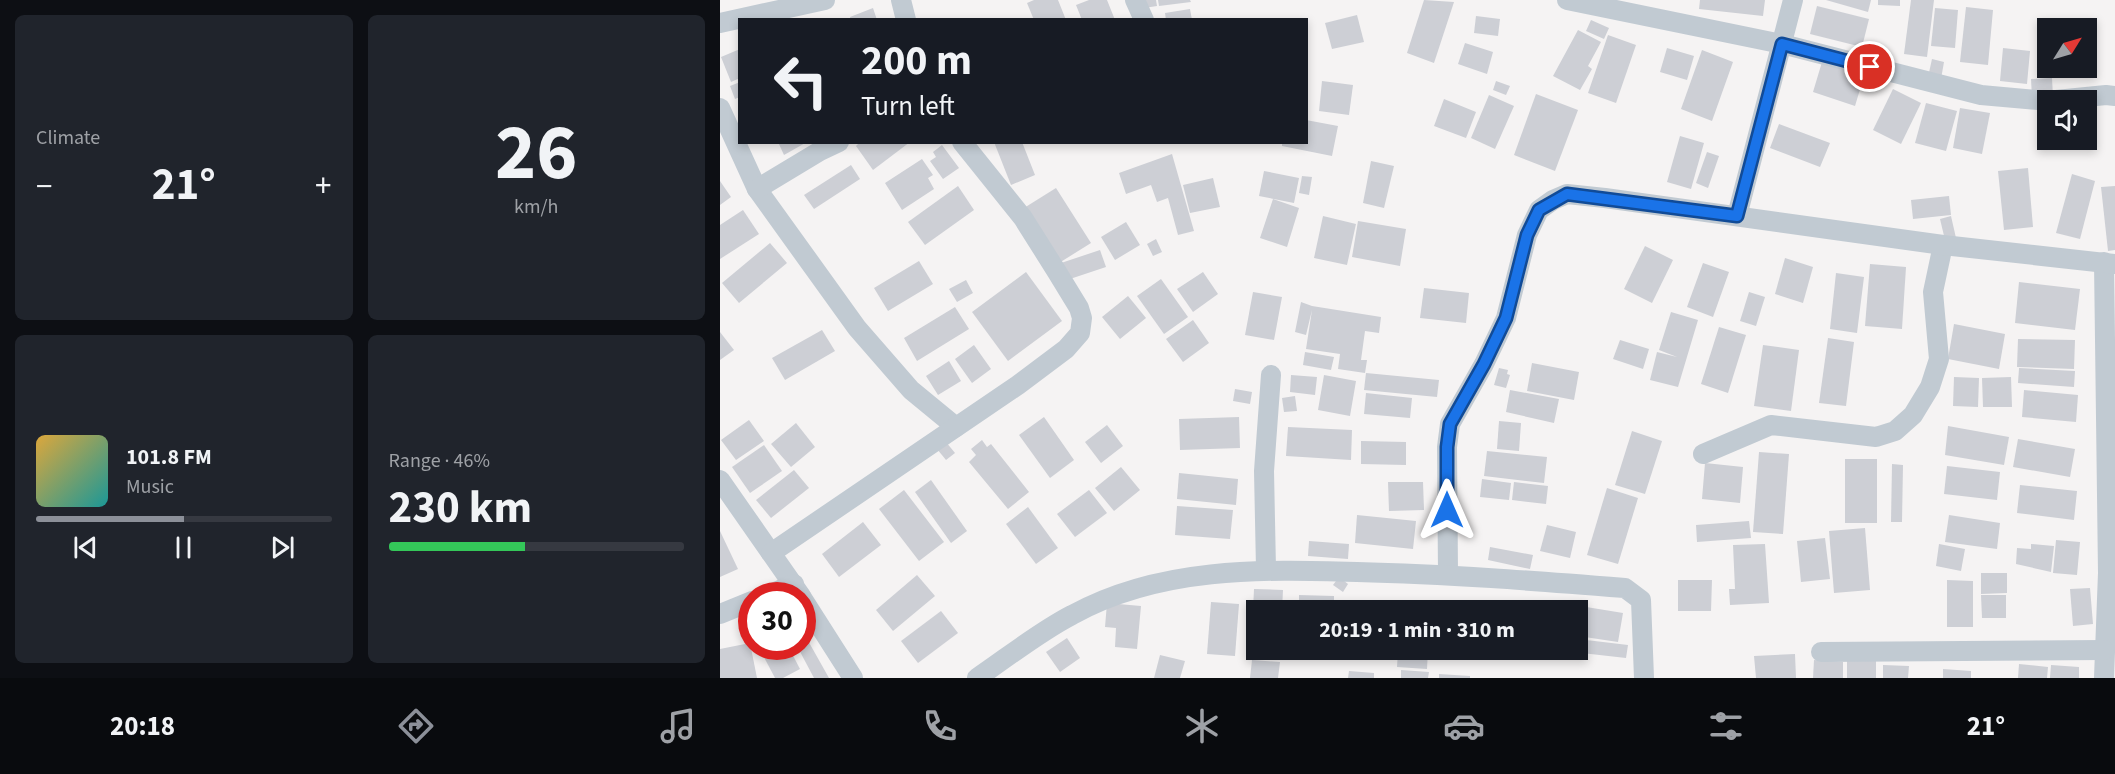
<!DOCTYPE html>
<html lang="en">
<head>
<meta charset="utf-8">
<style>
  :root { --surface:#171b24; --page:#20242c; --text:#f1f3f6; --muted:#9ea1a6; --line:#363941; --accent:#8c9099 }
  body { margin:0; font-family:"Source Sans 3",sans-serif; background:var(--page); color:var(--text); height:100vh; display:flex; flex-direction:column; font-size:22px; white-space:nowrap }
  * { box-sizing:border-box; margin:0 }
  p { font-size:20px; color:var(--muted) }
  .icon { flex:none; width:33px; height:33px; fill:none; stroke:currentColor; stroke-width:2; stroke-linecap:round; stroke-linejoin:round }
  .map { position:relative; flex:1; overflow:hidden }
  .details { display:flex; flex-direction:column; gap:15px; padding:15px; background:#0d0f14; width:720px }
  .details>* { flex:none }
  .guide { position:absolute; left:18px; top:18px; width:570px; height:126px; border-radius:0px; box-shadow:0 3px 9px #0003; background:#171b24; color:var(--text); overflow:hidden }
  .needle { width:39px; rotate:53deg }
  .fabs { position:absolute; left:1317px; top:18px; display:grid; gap:12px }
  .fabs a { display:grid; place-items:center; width:60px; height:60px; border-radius:0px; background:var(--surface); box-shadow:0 3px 9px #0003; font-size:30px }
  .speed { position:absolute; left:18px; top:582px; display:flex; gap:12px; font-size:30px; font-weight:700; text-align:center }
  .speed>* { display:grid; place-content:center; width:78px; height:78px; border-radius:50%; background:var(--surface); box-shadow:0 3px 9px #0003; line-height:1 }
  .speed .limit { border:9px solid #d22; background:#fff; color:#111 }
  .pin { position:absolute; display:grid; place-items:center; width:51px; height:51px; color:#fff; margin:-26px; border:3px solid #fff; border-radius:50%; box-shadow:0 2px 6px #0007 }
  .me { position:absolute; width:66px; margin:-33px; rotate:0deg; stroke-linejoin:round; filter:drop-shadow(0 0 4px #0008) }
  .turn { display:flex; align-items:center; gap:21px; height:126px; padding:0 24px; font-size:27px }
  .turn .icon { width:78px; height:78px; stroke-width:2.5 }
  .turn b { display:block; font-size:42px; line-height:51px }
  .big { font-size:45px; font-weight:700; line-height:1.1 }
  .details .tile { flex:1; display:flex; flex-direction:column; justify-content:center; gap:9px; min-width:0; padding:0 21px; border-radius:9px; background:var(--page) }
  .details .dial { align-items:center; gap:0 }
  .dial b { font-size:78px; line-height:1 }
  .song { display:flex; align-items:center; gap:18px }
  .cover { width:72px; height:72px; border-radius:9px; background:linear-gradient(135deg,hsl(40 70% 55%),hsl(180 70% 35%)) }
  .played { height:6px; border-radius:3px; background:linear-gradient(90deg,var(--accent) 50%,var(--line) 50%) }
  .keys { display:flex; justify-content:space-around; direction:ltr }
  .heat { display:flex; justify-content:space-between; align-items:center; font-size:33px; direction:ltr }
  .charge { height:9px; border-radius:4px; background:linear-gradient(90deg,#34c759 46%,var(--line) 0) }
  .details .tiles { flex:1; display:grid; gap:15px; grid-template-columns:repeat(2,1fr) }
  .trip { position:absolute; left:526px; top:600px; width:342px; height:60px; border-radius:0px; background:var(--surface); box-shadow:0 3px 9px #0003; font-weight:700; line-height:60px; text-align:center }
  .tabs { display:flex; height:96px; justify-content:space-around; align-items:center; background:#090b0e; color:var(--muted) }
  .tabs .icon { width:42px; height:42px }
  .tabs .on { color:var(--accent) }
  .tabs b { font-size:27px; color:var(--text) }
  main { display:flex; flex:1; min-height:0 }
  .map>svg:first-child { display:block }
  .building { fill:#cdcfd5 }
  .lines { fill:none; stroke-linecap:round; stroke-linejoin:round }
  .minor { stroke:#c1cad2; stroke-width:20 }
  .route-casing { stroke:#114b97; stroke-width:15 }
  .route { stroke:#1a73e8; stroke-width:10 }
</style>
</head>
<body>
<main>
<section class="details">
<div class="tiles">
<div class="tile"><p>Climate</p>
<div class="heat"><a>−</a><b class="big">21°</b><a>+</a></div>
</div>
<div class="tile dial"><b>26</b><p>km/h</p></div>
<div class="tile">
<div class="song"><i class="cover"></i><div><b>101.8 FM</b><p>Music</p></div></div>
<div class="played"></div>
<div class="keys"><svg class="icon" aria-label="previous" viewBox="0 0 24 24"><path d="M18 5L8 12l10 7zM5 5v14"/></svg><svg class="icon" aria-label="pause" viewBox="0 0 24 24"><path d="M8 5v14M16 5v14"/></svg><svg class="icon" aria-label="next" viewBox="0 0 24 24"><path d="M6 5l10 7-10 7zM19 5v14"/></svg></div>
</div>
<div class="tile"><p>Range · 46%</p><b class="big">230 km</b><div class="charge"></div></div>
</div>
</section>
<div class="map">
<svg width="1395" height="678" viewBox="0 0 1395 678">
  <rect width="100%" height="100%" fill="#f5f3f3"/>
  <g class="building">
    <polygon points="314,0 338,0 346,20 314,20 307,3"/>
    <polygon points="369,0 387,0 395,20 362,20 356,5"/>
    <polygon points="422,0 436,0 437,6 424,8"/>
    <polygon points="438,0 470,0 471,2 439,6"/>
    <polygon points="704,0 734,2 714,63 687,53"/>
    <polygon points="980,0 1045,0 1043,16 979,9"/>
    <polygon points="1106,0 1151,0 1148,12"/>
    <polygon points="1158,0 1180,0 1180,6 1158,5"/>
    <polygon points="1191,0 1214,0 1207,57 1184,54"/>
    <polygon points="1097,6 1149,19 1142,47 1090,34"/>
    <polygon points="1246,7 1273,10 1268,65 1240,62"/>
    <polygon points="153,8 157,20 131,20 130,17"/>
    <polygon points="1215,8 1238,10 1235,48 1211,46"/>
    <polygon points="470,9 472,20 446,20 445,13"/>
    <polygon points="637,15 644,42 612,49 605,23"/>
    <polygon points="756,16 780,19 778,36 754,33"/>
    <polygon points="1334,18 1335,28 1328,28 1328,49 1320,50 1317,19"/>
    <polygon points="871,20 889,28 884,39 866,31"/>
    <polygon points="858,30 881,42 868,66 872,69 860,90 833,76"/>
    <polygon points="888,35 916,45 896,103 868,93"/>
    <polygon points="745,43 773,52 767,74 738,64"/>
    <polygon points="947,48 974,56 967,80 940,72"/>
    <polygon points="1283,48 1310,51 1307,84 1280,81"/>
    <polygon points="20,49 20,78 11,82 1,57"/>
    <polygon points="982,50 1013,62 992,121 961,109"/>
    <polygon points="1212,59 1224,62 1221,79 1208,77"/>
    <polygon points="1102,62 1144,76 1135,106 1093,92"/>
    <polygon points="1332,78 1333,97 1312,98 1311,79"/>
    <polygon points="602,81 633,85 629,115 599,111"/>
    <polygon points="776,81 790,86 786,95 773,90"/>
    <polygon points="20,82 20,97 15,99 10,86"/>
    <polygon points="1173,89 1201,103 1181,144 1153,130"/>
    <polygon points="816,94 858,110 835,171 794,155"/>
    <polygon points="769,95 794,106 775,149 751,138"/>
    <polygon points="724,99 756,112 746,138 714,126"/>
    <polygon points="1206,103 1237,111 1226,151 1195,143"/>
    <polygon points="1240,108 1270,113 1262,154 1233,148"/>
    <polygon points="586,120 618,126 612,156 562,146 562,142 586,142"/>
    <polygon points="1059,124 1110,143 1100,167 1050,148"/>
    <polygon points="960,136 984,143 971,189 947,182"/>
    <polygon points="58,142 87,142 64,155"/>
    <polygon points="140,142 190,142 153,170 136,146"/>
    <polygon points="274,142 302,142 315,175 291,185"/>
    <polygon points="222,145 239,168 223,179 210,161 216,157 213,152"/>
    <polygon points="987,152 999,156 988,188 976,183"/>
    <polygon points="452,154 474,231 458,235 448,198 437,202 431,185 406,194 399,173"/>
    <polygon points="202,159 213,175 208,178 214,189 182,210 165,183"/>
    <polygon points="651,161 674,166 664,208 643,203"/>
    <polygon points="131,165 140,179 94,209 84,195"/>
    <polygon points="1308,168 1313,227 1284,230 1278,171"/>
    <polygon points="544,171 579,178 574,203 539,196"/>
    <polygon points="1352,174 1375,181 1360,239 1336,233"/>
    <polygon points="582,176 592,177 589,195 579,193"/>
    <polygon points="493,178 500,207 470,213 463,185"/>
    <polygon points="0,181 11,197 0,205"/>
    <polygon points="238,186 254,210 205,245 188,222"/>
    <polygon points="1395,186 1395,250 1388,251 1381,187"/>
    <polygon points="336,188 371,243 339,263 304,208"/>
    <polygon points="1229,196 1231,215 1193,219 1191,200"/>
    <polygon points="553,199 579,208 567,247 540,238"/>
    <polygon points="23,210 39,234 0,259 0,225"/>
    <polygon points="603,216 636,224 627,265 594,258"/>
    <polygon points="1231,216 1236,238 1225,240 1220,219"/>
    <polygon points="638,221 686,229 680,266 632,257"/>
    <polygon points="406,222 420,245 395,260 381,237"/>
    <polygon points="436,239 442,252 433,256 427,244"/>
    <polygon points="50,243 67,263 19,303 2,283"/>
    <polygon points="925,246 953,260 932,303 904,289"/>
    <polygon points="380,250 386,267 347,280 341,263"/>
    <polygon points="1065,258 1093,267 1083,303 1055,294"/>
    <polygon points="199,261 213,284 168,311 154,288"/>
    <polygon points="983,263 1009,272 993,317 967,307"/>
    <polygon points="1150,264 1186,267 1182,329 1145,326"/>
    <polygon points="306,272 342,321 288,361 252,312"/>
    <polygon points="483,272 498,294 473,312 457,289"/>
    <polygon points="1116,273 1144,277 1137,333 1110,329"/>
    <polygon points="441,279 468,317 444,334 417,296"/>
    <polygon points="246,280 253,293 237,302 229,289"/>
    <polygon points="1299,282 1360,289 1355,330 1295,323"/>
    <polygon points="704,288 749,293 746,323 700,318"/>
    <polygon points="533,292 562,297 554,340 525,335"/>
    <polygon points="1029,292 1045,297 1036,326 1020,321"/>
    <polygon points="408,296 426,318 400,339 382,317"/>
    <polygon points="581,302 592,306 661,317 659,333 645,331 641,360 647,360 645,373 618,369 620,354 586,349 592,310 586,335 575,332"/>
    <polygon points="235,307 249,329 197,361 184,338"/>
    <polygon points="951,312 978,320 958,387 930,380 937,352 957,357 939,350"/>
    <polygon points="473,320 489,343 463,362 446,339"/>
    <polygon points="1234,324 1285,334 1279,369 1228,359"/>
    <polygon points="999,327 1026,335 1008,393 981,384"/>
    <polygon points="102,330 115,351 65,380 52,358"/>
    <polygon points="0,332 14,350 0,360"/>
    <polygon points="1108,338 1134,342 1126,406 1099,403"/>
    <polygon points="1298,339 1355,340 1354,369 1297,367"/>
    <polygon points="900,340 929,349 923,369 893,359"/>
    <polygon points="254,345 271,369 252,383 235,359"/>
    <polygon points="1043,345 1079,350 1071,411 1034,406"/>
    <polygon points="585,352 614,357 611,370 583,365"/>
    <polygon points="229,361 241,381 218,395 206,376"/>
    <polygon points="812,363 859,372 854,400 807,391"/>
    <polygon points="779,368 788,370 787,374 790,375 786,388 774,385"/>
    <polygon points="1299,368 1355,371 1354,387 1298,383"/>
    <polygon points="646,373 719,380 717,397 644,390"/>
    <polygon points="571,375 597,377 595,395 570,392"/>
    <polygon points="604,375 636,381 630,416 598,410"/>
    <polygon points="1234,377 1259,378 1258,407 1233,406"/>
    <polygon points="1291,377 1292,407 1263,407 1262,378"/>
    <polygon points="515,389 532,392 530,404 513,401"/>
    <polygon points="790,390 839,399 834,423 786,412"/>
    <polygon points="1304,390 1358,395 1356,422 1302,417"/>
    <polygon points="646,393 692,398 690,418 644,414"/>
    <polygon points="575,396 577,411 564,412 562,398"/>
    <polygon points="324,417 354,460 330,478 299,435"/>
    <polygon points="519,417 520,448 460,450 459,419"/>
    <polygon points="29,420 44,441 16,460 1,440"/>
    <polygon points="779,421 801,423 799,451 777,449"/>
    <polygon points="76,423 95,447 71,467 51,444"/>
    <polygon points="387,425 403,446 381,463 365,442"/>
    <polygon points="1228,426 1289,437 1284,465 1225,455"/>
    <polygon points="568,427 632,430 631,460 566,456"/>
    <polygon points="912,431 942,441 925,494 895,485"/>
    <polygon points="1298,439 1355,449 1350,477 1293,467"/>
    <polygon points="262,440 267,447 271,444 309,492 288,509 249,462 256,455 251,449"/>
    <polygon points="641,441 686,442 686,465 641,464"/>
    <polygon points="226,442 235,453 226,460 217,449"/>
    <polygon points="44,445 62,471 30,493 12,467"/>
    <polygon points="767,451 827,457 824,483 764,476"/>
    <polygon points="1039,452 1069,454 1063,534 1033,532"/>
    <rect x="1125" y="459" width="32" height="64"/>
    <polygon points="985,463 1023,467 1020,503 982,499"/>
    <polygon points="1172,464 1183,465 1182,522 1171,522"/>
    <polygon points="1227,466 1280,472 1277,500 1224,494"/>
    <polygon points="401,467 420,490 394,511 375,488"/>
    <polygon points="74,470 89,488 51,518 36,500"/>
    <polygon points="459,473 518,479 516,505 457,499"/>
    <polygon points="762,479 791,483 789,500 760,497"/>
    <polygon points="211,480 247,531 231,543 195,492"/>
    <polygon points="668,482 703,482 704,510 669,511"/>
    <polygon points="794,482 828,486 826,504 792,500"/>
    <polygon points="1300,485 1357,491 1354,520 1297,513"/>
    <polygon points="887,488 918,498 898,564 867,555"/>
    <polygon points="184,490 224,542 199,561 159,509"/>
    <polygon points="369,490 387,513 355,537 337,514"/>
    <polygon points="457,506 513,510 510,539 455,535"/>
    <polygon points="308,507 338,548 316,564 286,524"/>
    <polygon points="637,515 696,521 693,549 635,543"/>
    <polygon points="1229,515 1280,523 1277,549 1225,542"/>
    <polygon points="1029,521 1031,538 977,542 976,525"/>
    <polygon points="143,522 161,545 119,577 102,554"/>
    <polygon points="827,525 856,532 850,558 820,551"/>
    <polygon points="1145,528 1150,590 1114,593 1109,531"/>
    <polygon points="0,531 18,569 0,577"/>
    <polygon points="1105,538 1110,579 1081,582 1077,541"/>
    <polygon points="1336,540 1360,542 1357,575 1333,573"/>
    <polygon points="589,541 629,544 628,559 588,556"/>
    <polygon points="1045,544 1049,603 1010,605 1009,589 1015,589 1013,545"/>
    <polygon points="1219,544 1245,549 1241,571 1216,566"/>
    <polygon points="1311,544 1334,546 1331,572 1296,564 1297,548 1311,549"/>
    <polygon points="770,547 813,555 810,569 768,560"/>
    <polygon points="1261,573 1287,573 1287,593 1261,594"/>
    <polygon points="197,575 215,596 173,631 156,610"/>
    <polygon points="619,577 628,584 623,592 613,585"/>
    <polygon points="958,580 992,580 991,611 958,611"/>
    <polygon points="1227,580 1253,581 1253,627 1227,627"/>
    <polygon points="1370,588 1373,624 1353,626 1350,589"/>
    <polygon points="534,589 563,590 562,610 537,610 537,650 560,650 560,654 531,653"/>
    <polygon points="579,595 614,596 614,610 579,610"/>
    <polygon points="1261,595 1286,595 1286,618 1262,618"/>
    <polygon points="491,602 519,604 515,656 487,654"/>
    <polygon points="387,603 421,606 417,649 395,647 396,628 385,627"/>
    <polygon points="633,603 661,604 661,610 633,610"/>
    <polygon points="681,604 711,606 711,610 681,610"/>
    <polygon points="848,604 903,613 898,642 858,636 858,610 847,610"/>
    <polygon points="221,611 238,633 198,663 181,641"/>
    <polygon points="82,630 109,678 94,678 77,646 82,646"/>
    <polygon points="347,638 360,658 340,672 326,652"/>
    <polygon points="858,639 908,645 906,658 844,651 858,650"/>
    <polygon points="30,643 37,678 0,678 0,649"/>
    <polygon points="38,646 68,646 80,669 63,678 55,678"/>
    <polygon points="578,650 613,650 612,660 578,659"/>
    <polygon points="678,650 708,650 707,669 677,667"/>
    <polygon points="1075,654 1076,678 1036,678 1034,656"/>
    <polygon points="1127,654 1156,655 1156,678 1127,678"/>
    <polygon points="440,655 465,661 460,678 434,678"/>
    <polygon points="532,660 560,662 558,678 530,678"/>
    <polygon points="1094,660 1123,662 1123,678 1093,678"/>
    <polygon points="1299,664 1328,667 1327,678 1298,678"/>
    <polygon points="1163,665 1189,666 1188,678 1163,678"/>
    <polygon points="1331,665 1359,667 1359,678 1330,678"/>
    <polygon points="1223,669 1251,671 1251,678 1223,678"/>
    <polygon points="681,670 709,672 708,678 681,678"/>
    <polygon points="629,671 654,673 654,678 628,678"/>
    <polygon points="719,674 750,676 750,678 719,678"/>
  </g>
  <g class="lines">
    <g class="minor">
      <polyline points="181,0 186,20"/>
      <polyline points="415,0 424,20"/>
      <polyline points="847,0 1062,44 1261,95 1328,101"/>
      <polyline points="0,23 105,0"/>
      <polyline points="1336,100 1386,95 1395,96"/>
      <polyline points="0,108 37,189 137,328 191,390 236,427"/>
      <polyline points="37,189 100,151 119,142"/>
      <polyline points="1017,216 1073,0"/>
      <polyline points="1384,262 1388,573 1384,678"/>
      <polyline points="983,454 1051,425 1156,437 1175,431 1193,415 1210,387 1219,359 1213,292 1223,245"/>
      <polyline points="0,480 81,596"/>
      <polyline points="51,553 298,385 346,349 360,333 362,318 359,308 337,272 303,218 242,142"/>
      <polyline points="546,569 544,471 551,375"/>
      <polyline points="728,574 727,447 730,424 764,364 786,318 807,235 819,210 833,200 847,194 885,198 1223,245 1395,264"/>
      <polyline points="46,596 74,584"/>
      <polyline points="82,598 133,678"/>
      <polyline points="0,614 32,601"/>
      <polyline points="1101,652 1384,650"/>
      <path d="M 257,678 C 288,657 319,632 352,615 C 439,567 541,569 637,572 C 727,574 816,581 905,588 L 921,600 L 924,678"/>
    </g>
  </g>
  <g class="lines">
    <g class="route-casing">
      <polyline id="route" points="727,510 727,447 730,424 764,364 786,318 807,235 819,210 847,194 1017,216 1062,44 1150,67"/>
    </g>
    <use href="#route" class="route"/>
  </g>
</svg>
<div class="fabs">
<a><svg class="needle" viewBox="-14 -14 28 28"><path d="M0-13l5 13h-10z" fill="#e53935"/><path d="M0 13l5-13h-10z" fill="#9ea1a6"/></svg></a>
<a><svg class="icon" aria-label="sound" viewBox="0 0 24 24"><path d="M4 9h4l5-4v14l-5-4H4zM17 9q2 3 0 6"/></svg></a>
</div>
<div class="speed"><div class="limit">30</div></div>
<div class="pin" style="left:1150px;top:67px;background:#d93025"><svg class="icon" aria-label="arrive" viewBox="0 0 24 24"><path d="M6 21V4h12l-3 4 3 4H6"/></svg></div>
<svg class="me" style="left:727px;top:510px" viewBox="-20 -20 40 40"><path d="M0-17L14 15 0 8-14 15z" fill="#1a73e8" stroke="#fff" stroke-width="4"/></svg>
<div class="trip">20:19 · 1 min · 310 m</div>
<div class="guide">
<div class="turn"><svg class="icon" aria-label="left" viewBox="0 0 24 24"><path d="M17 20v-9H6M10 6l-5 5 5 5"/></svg><div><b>200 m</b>Turn left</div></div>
</div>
</div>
</main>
<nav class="tabs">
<b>20:18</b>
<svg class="icon on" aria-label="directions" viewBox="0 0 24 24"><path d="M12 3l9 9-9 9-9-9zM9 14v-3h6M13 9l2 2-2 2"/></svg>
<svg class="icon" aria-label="music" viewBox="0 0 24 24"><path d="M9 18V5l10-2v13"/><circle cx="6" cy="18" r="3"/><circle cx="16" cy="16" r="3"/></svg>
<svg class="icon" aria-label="phone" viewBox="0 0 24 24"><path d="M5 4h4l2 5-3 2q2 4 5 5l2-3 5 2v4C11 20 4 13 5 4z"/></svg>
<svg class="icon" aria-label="climate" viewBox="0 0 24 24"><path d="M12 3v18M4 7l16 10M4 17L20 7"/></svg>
<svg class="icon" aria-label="car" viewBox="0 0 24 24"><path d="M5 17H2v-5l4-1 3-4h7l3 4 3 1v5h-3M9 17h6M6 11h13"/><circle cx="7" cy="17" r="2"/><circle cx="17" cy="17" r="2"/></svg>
<svg class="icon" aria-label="filters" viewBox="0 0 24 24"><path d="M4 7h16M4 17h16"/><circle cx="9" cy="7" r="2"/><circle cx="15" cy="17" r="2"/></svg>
<b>21°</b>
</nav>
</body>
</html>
